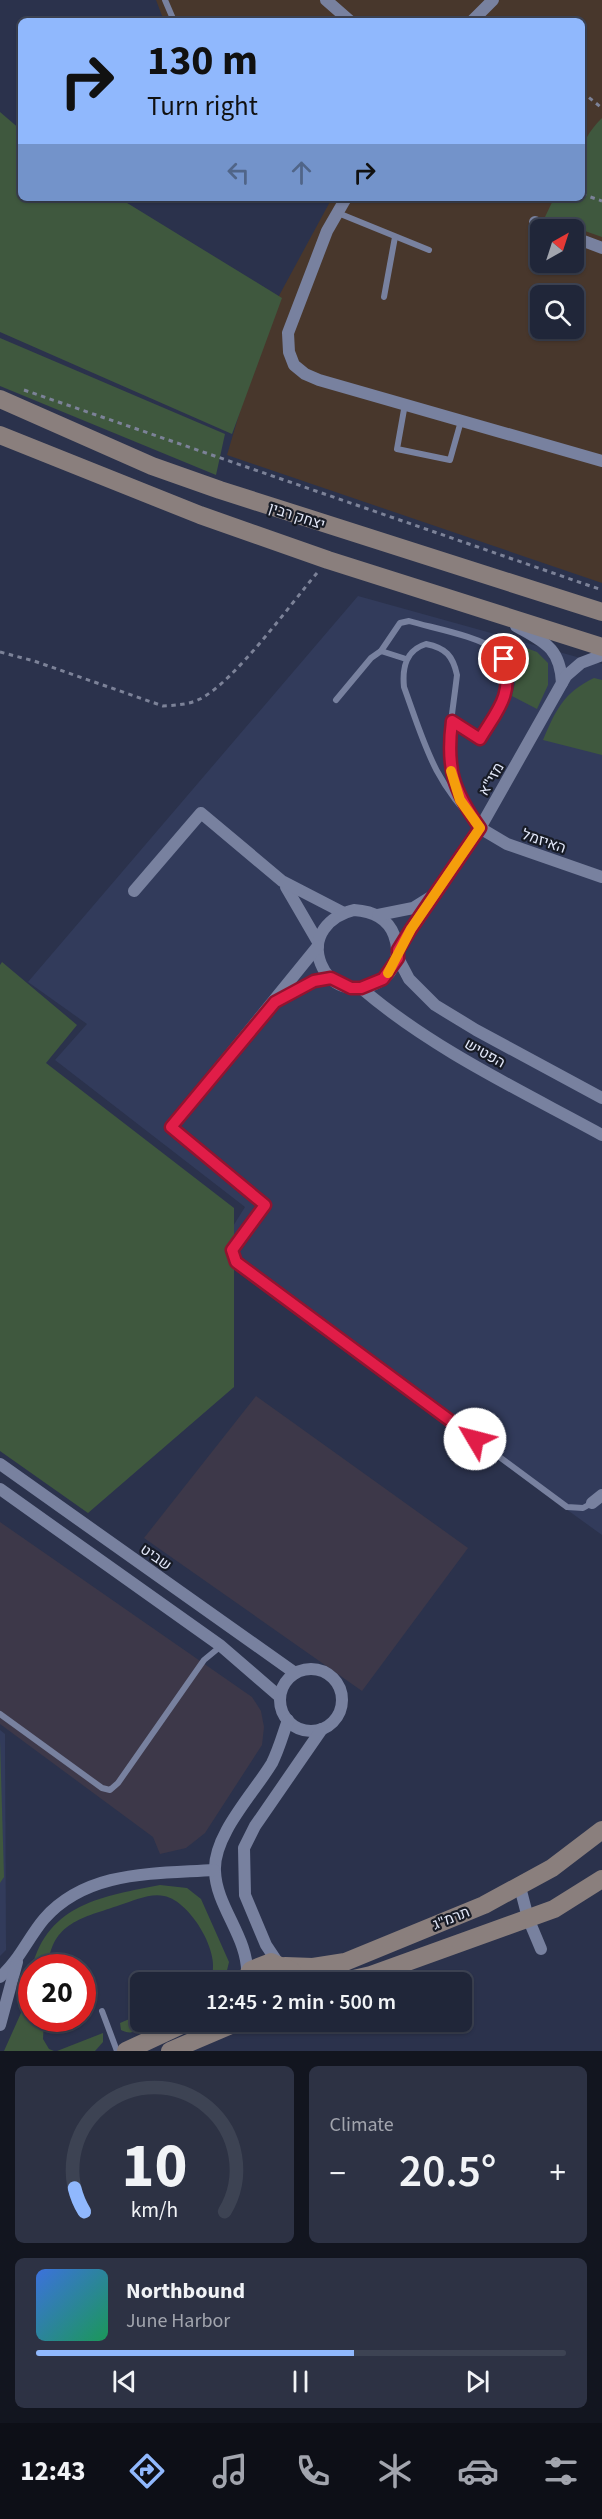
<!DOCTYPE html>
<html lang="en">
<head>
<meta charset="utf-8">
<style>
  :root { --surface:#202639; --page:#2d3244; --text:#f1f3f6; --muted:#a2a5ae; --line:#3d4353; --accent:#90b8fd }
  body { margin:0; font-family:"Source Sans 3",Heebo,sans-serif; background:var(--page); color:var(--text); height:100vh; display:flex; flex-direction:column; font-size:22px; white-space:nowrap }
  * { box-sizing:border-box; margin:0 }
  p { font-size:20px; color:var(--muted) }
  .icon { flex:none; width:33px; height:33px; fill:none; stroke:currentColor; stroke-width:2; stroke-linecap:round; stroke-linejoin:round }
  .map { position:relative; height:2051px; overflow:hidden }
  .sheet { display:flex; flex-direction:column; gap:15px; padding:15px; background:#12151f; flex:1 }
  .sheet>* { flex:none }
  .hud { position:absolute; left:18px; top:18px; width:567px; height:183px; border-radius:9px; box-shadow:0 2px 4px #0004,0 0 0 2px var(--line); background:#90b8fd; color:#111; overflow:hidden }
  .needle { width:39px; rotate:39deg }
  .buttons { position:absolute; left:530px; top:219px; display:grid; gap:12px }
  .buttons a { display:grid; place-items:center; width:54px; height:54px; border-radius:9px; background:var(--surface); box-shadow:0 2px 4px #0004,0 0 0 2px var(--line); font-size:30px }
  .speed { position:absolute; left:18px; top:1954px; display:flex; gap:12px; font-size:30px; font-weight:700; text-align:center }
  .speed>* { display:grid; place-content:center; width:78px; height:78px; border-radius:50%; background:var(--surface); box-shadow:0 2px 4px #0004,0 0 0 2px var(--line); line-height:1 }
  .speed .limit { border:9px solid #d22; background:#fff; color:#111 }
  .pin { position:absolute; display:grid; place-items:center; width:51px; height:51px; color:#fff; margin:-26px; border:3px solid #fff; border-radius:50%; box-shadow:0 2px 6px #0007 }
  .me { position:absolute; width:66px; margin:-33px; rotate:307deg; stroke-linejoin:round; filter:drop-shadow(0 0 4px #0008) }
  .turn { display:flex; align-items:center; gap:21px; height:126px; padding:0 30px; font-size:27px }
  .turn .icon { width:78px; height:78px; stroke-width:2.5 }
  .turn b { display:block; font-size:42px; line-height:51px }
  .lanes { display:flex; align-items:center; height:57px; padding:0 30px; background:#0003; justify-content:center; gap:30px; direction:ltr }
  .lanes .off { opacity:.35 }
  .big { font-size:45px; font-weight:600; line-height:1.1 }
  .sheet .tile { flex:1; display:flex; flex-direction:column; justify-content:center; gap:9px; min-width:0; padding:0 21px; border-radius:9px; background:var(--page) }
  .sheet .dial { align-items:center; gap:0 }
  .dial svg { height:156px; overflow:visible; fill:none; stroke:var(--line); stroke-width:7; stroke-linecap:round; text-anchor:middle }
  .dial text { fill:var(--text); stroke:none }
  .song { display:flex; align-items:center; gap:18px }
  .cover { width:72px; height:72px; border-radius:9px; background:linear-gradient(135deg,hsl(220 70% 55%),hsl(150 70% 35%)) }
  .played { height:6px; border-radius:3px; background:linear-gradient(90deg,var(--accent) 60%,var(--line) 60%) }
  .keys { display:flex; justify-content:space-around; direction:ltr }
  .heat { display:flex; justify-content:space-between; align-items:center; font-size:33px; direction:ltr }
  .sheet .tiles { flex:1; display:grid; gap:15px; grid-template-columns:1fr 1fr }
  .tile:last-child { grid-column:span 2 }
  .trip { position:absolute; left:130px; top:1972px; width:342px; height:60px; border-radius:9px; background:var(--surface); box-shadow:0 2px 4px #0004,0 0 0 2px var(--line); font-weight:600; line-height:60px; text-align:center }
  .dock { display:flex; height:96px; justify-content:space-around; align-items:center; background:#0d0f17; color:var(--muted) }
  .dock .icon { width:42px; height:42px }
  .dock .on { color:var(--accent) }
  .dock b { font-size:27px; color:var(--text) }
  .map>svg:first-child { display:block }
  .commercial { fill:#3d3849 }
  .built { fill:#323b5b }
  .education { fill:#48372c; fill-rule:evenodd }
  .green { fill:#3f583e }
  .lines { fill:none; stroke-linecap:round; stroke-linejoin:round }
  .path { stroke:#7c8298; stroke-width:3; stroke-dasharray:4.5 4.5; stroke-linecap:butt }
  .lane { stroke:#78819f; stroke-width:6 }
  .street { stroke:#78819f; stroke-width:12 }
  .secondary { stroke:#8a7f7d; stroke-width:18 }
  .route-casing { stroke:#92132f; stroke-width:15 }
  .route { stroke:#e11d48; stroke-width:10 }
  .slow { stroke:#f59e0b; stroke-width:10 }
  .labels { text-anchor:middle; stroke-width:4.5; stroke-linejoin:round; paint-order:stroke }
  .street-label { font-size:15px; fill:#e3e8f9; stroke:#171b26 }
</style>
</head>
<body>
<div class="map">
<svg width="602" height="2051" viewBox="0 0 602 2051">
  <rect width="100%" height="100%" fill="#2b324c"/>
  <g class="commercial">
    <polygon points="256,1396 468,1548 362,1691 144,1538"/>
    <polygon points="0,1522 252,1697 261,1711 264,1727 262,1745 205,1833 186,1848 160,1854 153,1837 0,1724"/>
  </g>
  <g class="built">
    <polygon points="358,596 602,664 602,1535 215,1255 245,1207 55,1060 87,1024 28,982"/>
    <polygon points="0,1730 5,1734 6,1950 0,1956"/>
  </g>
  <path class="education" d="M 156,0 L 602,0 L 602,583 L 227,455 L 268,316 L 332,198 L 582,198 L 582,21 L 164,21 ZM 540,230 L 573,230 L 573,262 L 540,262 ZM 540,296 L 573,296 L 573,328 L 540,328 Z"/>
  <g class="green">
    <polygon points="0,112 21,130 21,198 119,198 282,298 232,434 0,332"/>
    <path d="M 602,118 L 602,237 L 545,217 L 554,198 L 582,198 C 582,161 574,146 602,118 Z"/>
    <polygon points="0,338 225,434 216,475 0,386"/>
    <polygon points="507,641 537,652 548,663 548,685 537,709 512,696 518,670"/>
    <path d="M 594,678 L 602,680 L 602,755 L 543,740 C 556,710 563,693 594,678 Z"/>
    <polygon points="2,962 77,1025 46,1063 234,1208 234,1387 88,1513 0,1451 0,965"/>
    <polygon points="0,1740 4,1877 0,1883"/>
    <path d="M 160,1885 L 187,1888 L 201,1899 L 229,1962 L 224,1983 L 208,1983 C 227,1960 190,1900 164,1896 C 149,1893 134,1901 120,1905 C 83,1918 51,1922 48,1968 L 32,1968 C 48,1903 105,1896 160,1885 Z"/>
    <polygon points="31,1969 32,2019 44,2019 43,2039 49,2049 54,2051 4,2051 21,2013"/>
    <path d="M 141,2014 L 141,2022 L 157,2022 C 146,2027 133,2037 121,2030 L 120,2023 Z"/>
    <polygon points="103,2033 103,2042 95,2051 57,2051"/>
  </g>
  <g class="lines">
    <g class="path">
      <polyline points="582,92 602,108"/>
      <polyline points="582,194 602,201"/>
      <polyline points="24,390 602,590"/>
      <path d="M 0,652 L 34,661 L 163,706 C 176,705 188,705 200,699 C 235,681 289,606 317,573"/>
    </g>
    <g class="lane">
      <polyline points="165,0 174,21"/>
      <polyline points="338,213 429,250"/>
      <polyline points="384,297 395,237"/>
      <polyline points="405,404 397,449 450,460 461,421"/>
      <path d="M 426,644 C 446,648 453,656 457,675 C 449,744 438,767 480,828 C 433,780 426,748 404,687 C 402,667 406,650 426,644 Z"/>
      <path d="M 381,651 L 400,623 L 409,621 C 432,628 479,636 497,651 C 508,661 510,681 506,695 C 501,710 488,725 480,739 L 452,721"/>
      <polyline points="336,700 371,658 381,651 406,659"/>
      <polyline points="171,1127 265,1205 232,1250 236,1262 567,1507 583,1508 592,1503"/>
      <polyline points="0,1714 102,1788 110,1790 118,1783 204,1660 221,1646"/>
      <polyline points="102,2011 117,2051"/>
    </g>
    <g class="street">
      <polyline points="326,0 350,21"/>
      <polyline points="472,21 493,0"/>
      <polyline points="346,198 327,231 288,333 289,352 294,365 305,374 319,380 602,461"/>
      <polyline points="535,222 554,230"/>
      <polyline points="573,237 602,248"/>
      <path d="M 516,626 C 544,642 560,647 562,683"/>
      <polyline points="480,828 507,844 602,877"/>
      <polyline points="286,887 318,942"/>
      <polyline points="134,891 201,813 282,881 342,912"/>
      <path d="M 354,910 C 371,911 387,917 394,935 C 413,984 340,1011 321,964 C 310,937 329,916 354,910 Z"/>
      <polyline points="378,915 413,908 429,898"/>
      <polyline points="398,950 480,828 566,676 581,663 602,655"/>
      <polyline points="398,958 409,979 435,1005 476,1030 602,1098"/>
      <path d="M 361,988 C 432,1049 520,1090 602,1135"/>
      <polyline points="281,998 314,981 331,978"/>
      <polyline points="171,1127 318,946"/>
      <polyline points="0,1464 295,1673"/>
      <polyline points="0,1489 221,1646 280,1697"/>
      <polyline points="592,1503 602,1495"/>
      <circle cx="311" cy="1700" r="31"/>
      <polyline points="520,1887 528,1918 541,1949"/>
      <polyline points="278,1963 266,1945 245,1895 244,1848 255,1826 322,1729"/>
      <path d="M 247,1975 C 249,1938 216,1907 215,1871 C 213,1835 254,1793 272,1763 C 279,1749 283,1734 288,1720"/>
      <path d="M 0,1977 C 19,1961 28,1938 44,1919 C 87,1870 154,1874 214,1870"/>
      <polyline points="0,2025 17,1962"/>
    </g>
    <g class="secondary">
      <polyline points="0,399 152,466 220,490 602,612"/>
      <polyline points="0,435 200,515 328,560 602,647"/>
      <polyline points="285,1966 313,1967 345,1962 484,1905 552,1868 602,1830"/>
      <polyline points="243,1983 251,1970 271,1962 292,1971 299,1983"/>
      <polyline points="336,1983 371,1975 554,1909 602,1879"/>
      <polyline points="126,2051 188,2022"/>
      <polyline points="170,2051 238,2022"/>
    </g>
  </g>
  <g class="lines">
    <g class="route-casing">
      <path id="route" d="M 475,1439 L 236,1262 L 232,1250 L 265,1205 L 171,1127 L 275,1002 L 314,981 L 331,978 L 351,988 L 361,988 L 383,979 L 398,958 L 398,950 L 411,929 L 480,828 C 453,790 446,768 452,721 L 480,739 C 498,709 513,696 504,659"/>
    </g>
    <use href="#route" class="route"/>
    <polyline class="slow" points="388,973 411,929 480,828 460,800 451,771"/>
  </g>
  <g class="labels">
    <g class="street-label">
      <text transform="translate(297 516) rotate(18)" y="5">יצחק רבין</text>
      <text transform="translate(491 779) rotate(-60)" y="5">מזי"א</text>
      <text transform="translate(544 841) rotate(19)" y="5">האיזמל</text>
      <text transform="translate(485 1053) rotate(29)" y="5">הפטיש</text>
      <text transform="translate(156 1557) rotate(35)" y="5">שביט</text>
      <text transform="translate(451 1918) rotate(-22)" y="5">תרמ"ג</text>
    </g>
  </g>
</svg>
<div class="buttons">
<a><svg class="needle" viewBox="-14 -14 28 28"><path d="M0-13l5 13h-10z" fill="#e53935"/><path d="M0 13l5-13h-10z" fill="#a2a5ae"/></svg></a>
<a><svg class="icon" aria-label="search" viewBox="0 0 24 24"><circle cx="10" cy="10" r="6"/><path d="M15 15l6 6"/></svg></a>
</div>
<div class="speed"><div class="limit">20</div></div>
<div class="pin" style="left:504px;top:659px;background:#d93025"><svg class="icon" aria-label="arrive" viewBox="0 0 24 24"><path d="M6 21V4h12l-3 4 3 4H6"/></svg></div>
<svg class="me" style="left:475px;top:1439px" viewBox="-20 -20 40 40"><circle r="19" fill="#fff"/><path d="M0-13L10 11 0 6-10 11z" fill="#e11d48"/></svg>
<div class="trip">12:45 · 2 min · 500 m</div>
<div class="hud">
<div class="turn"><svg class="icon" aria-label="right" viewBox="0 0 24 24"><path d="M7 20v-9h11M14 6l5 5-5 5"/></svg><div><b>130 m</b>Turn right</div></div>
<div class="lanes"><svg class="icon off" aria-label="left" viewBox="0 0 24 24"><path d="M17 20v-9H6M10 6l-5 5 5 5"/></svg><svg class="icon off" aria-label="ahead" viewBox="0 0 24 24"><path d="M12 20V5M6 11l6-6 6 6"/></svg><svg class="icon" aria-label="right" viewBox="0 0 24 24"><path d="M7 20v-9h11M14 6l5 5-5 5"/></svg></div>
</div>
</div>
<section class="sheet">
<div class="tiles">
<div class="tile dial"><svg viewBox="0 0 100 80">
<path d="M14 69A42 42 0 1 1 86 69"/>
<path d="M14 69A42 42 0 0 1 9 57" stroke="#90b8fd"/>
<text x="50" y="56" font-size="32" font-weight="700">10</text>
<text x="50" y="72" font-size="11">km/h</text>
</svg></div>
<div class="tile"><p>Climate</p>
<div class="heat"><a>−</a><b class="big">20.5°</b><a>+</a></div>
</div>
<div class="tile">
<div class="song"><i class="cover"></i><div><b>Northbound</b><p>June Harbor</p></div></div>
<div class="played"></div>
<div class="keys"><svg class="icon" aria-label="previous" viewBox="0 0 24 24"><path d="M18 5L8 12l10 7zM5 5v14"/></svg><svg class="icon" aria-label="pause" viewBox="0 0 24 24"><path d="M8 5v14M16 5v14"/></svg><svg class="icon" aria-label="next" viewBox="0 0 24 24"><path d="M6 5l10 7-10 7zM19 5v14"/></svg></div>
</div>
</div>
</section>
<nav class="dock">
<b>12:43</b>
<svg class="icon on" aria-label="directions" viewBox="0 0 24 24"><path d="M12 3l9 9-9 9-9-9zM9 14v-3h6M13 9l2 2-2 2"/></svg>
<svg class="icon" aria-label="music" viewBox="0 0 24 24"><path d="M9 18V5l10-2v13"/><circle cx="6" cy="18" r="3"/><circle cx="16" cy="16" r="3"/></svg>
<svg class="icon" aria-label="phone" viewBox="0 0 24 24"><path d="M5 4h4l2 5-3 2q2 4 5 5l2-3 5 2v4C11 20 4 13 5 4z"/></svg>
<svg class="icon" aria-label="climate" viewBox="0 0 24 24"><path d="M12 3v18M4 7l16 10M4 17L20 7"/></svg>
<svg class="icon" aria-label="car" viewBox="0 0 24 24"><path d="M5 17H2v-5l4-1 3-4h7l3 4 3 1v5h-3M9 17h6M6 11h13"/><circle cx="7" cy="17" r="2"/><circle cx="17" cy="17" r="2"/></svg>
<svg class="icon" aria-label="filters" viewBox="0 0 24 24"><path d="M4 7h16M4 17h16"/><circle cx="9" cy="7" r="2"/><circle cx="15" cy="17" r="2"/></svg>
</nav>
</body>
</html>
